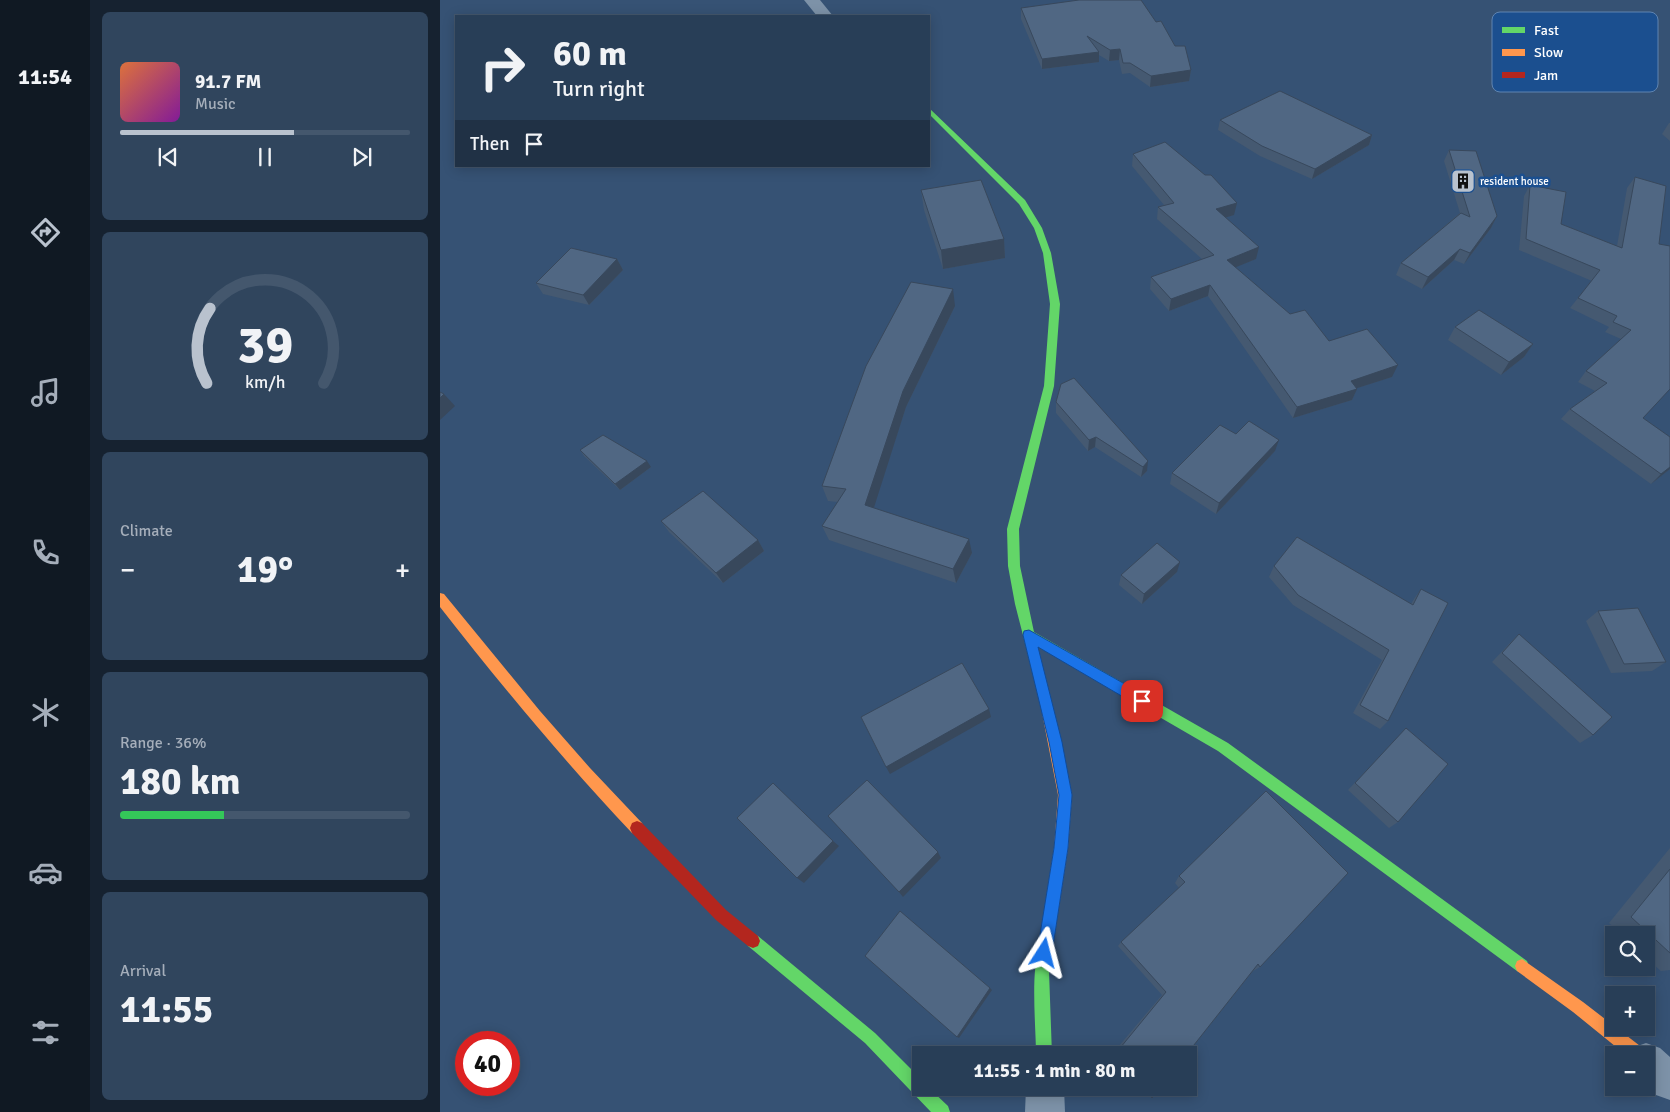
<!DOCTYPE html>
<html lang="en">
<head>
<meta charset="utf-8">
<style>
  :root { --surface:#283e57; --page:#30455d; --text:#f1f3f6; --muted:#a5aeba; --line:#44576d; --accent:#b9c2ce }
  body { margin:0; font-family:Signika,sans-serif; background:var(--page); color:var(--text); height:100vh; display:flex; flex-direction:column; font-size:19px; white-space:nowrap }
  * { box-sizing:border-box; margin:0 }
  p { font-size:16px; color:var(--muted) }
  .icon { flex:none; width:28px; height:28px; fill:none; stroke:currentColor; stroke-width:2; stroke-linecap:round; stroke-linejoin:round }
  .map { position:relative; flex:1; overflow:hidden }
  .drawer { display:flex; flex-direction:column; gap:12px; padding:12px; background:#162230; width:350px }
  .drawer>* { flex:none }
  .guide { position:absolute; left:15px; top:15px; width:475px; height:152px; border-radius:0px; box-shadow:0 2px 12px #0003,0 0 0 1px var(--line); background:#283e57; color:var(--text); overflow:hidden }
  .fabs { position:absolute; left:1165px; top:926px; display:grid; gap:10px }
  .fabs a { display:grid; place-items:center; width:50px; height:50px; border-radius:0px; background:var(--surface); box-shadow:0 2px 12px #0003,0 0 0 1px var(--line); font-size:25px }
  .speed { position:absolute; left:15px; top:1031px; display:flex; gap:10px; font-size:25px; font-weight:700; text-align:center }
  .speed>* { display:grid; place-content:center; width:65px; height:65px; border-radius:50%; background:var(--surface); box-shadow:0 2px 12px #0003,0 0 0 1px var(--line); line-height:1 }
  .speed .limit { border:8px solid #d22; background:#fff; color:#111 }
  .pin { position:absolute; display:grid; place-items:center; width:42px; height:42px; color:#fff; margin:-21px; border-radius:10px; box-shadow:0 2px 8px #0006 }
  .me { position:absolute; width:55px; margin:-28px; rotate:9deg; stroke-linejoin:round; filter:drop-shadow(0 0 4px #0008) }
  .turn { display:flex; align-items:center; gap:18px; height:105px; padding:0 15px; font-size:22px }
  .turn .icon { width:65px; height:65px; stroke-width:2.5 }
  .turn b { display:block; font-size:35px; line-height:42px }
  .then { display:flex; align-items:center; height:48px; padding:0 15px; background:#0003; gap:10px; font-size:19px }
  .big { font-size:38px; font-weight:700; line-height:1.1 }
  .drawer .tile { flex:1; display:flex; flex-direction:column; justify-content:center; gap:8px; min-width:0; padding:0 18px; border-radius:8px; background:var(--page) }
  .drawer .dial { align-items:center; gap:0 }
  .dial svg { height:130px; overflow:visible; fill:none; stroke:var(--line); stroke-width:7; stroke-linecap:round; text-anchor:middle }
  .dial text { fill:var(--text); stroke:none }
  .song { display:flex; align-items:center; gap:15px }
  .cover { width:60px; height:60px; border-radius:8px; background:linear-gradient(135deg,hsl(20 70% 55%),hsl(290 70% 35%)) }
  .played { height:5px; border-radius:2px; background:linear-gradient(90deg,var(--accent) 60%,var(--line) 60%) }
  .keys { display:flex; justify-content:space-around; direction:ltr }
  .heat { display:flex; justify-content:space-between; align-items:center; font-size:28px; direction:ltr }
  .charge { height:8px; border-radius:4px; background:linear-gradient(90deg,#34c759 36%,var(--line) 0) }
  .trip { position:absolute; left:472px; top:1046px; width:285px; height:50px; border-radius:0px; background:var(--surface); box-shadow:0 2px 12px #0003,0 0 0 1px var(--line); font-weight:700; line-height:50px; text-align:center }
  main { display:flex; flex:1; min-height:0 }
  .menu { display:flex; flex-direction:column; width:90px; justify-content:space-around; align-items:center; background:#101923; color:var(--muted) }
  .menu .icon { width:35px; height:35px }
  .menu .active { color:var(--accent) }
  .menu b { font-size:22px; color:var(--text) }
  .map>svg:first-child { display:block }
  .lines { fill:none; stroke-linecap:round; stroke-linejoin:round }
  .street { fill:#7d92a8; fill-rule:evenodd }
  .fast { fill:#63d668; fill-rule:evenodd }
  .slow { fill:#ff974d; fill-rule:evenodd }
  .jam { fill:#b3261e; fill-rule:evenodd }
  .wall { fill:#455971 }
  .shaded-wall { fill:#38485c }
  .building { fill:#506783; stroke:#38485c }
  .route { fill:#1a73e8; stroke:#114b97 }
  .labels { text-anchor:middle; stroke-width:5; stroke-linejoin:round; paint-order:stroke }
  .far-poi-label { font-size:11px; fill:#fff; stroke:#1b4f8f; text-anchor:start }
  .key { fill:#1b4f8f; stroke:#5f84b1; stroke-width:1 }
  .key-label { font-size:14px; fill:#fff }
</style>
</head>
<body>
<main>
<nav class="menu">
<b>11:54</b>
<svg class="icon active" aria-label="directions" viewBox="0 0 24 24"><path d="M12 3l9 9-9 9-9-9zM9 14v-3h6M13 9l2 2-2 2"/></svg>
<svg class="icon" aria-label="music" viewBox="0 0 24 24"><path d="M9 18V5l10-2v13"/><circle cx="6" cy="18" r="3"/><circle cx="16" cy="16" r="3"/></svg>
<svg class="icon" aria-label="phone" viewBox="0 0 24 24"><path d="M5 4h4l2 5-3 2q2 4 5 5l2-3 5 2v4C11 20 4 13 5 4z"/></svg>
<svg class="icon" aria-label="climate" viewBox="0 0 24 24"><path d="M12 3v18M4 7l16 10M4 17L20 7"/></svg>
<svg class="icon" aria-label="car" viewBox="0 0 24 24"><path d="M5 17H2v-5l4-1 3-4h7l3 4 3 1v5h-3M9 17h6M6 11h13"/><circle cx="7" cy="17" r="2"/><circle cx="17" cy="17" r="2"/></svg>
<svg class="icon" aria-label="filters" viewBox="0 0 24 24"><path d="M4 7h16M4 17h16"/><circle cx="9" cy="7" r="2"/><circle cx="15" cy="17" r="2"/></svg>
</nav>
<section class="drawer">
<div class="tile">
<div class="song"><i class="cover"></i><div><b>91.7 FM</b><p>Music</p></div></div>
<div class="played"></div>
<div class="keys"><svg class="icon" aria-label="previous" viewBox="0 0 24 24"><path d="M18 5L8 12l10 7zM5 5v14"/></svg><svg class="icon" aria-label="pause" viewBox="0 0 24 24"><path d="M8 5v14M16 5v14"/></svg><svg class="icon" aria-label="next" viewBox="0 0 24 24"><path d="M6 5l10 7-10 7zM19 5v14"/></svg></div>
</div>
<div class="tile dial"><svg viewBox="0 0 100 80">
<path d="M14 69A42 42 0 1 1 86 69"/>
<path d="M14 69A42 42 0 0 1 16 23" stroke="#b9c2ce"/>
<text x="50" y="56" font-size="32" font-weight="700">39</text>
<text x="50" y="72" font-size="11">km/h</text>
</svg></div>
<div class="tile"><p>Climate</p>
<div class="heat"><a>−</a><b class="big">19°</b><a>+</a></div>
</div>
<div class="tile"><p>Range · 36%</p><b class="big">180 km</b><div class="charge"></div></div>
<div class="tile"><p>Arrival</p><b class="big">11:55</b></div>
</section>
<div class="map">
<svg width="1230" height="1112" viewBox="0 0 1230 1112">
  <rect width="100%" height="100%" fill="#365274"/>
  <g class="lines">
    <g class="street">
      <polygon points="364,0 380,0 393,16 377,16"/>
      <polygon points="1206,1043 1220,1048 1230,1057 1230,1100 1216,1095 1206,1087 1206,1055 1190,1055 1192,1048"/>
      <polygon points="586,1088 624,1088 625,1112 585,1112"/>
    </g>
    <g class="fast">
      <polygon points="489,108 585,200 602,228 611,253 620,304 614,386 579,529 580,566 594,632 788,743 1087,961 1089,966 1087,971 1082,973 1077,971 778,751 597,646 614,713 612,717 608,719 604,717 575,604 568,566 567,529 604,386 610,304 603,253 594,228 579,204 489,114"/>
      <polygon points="313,934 318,936 435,1033 481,1079 481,1088 489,1088 508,1106 510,1112 491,1112 425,1043 308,946 306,941 308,936"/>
      <path d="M 605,944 L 610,946 L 612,951 L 609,971 L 612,1055 L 596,1055 C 596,1027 590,970 600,946 Z"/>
    </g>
    <g class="slow">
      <path d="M 0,593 L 4,594 L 100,711 L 150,768 L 202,823 L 204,828 L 202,833 L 197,835 L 192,833 C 124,761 61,685 0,607 Z"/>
      <polygon points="608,707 612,709 614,713 632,795 628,848 612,951 610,956 605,958 600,956 598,951 614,848 618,795 602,713 604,709"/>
      <polygon points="1082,959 1143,1002 1204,1049 1206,1055 1186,1055 1133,1012 1077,971 1075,966 1077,961"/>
    </g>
    <polygon class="jam" points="197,821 202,823 286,910 318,936 320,941 318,946 313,948 308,946 276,920 192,833 190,828 192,823"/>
  </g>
  <g class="wall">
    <polygon points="581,8 735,46 751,70 749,81 710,87 690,73 682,74 679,60 669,61 659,55 659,62 602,69 581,19"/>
    <polygon points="780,120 932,135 929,145 872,179 820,156 778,130"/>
    <polygon points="1229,123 1230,123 1230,141 1222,134"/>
    <polygon points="1009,150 1057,216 1051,228 1024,264 1014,260 982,289 956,275 961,263 1020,213 1004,161"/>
    <polygon points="693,154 794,215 786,217 816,259 795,267 850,314 889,341 952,377 917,388 912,400 853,418 768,296 729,311 710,289 711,277 762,259 717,219 718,207 724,205 692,166"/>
    <polygon points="1195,177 1219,244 1203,418 1230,469 1211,484 1121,419 1130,409 1155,391 1138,382 1146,371 1181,339 1165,332 1169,327 1130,308 1138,298 1152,281 1079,250 1084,196 1090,185 1121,224 1177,246 1187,188"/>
    <polygon points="481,190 564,239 565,258 503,269 484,210"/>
    <polygon points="177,259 183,270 149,305 103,294 96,283"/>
    <polygon points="515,306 466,407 433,508 532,553 516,583 389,540 382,526 398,502 388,501 382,486"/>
    <polygon points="1015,327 1093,344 1084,357 1061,375 1008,340"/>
    <polygon points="621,384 707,471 701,477 655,447 648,451 616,413 616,402"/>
    <polygon points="796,434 835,451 776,514 730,484 732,473"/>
    <polygon points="140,450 211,467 180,490 144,456"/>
    <polygon points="221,521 318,540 324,551 283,583 229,532"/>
    <polygon points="834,566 971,604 974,599 981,589 948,721 940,729 913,713 942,660 853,605 829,577"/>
    <polygon points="737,572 702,604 679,585 681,575"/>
    <polygon points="1158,611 1226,662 1212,671 1171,673 1146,621"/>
    <polygon points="1079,634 1153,735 1140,743 1052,662 1069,644"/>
    <polygon points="966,729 958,822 949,828 908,790"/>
    <polygon points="1230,848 1230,970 1221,971 1206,958 1206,935 1182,935 1169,923"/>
    <polygon points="739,876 820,967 813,971 746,1055 674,1055 673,1053 722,995 678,946 681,942 739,888 735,883"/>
    <polygon points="701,1088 720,1088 712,1098 708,1096"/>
  </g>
  <g class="shaded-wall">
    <polygon points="680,49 679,60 669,61 670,50"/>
    <polygon points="659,52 659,62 602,69 602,59"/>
    <polygon points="751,70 749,81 710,87 711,76"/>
    <polygon points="932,135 929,145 872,179 875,169"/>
    <polygon points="797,203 794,215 774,221 776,209"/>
    <polygon points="1057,216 1051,228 1024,264 1030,253"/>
    <polygon points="564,239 565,258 503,269 501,250"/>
    <polygon points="819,247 816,259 784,272 787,260"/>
    <polygon points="1020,249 1014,260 982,289 988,277"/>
    <polygon points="177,259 183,270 149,305 143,295"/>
    <polygon points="770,285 768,296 729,311 731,299"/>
    <polygon points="513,289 515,306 466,407 430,520 425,505 463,391"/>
    <polygon points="1093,344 1084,357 1061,375 1069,362"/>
    <polygon points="958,365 952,377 908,391 917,389 912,400 853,418 857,407 911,381"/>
    <polygon points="4,394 15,406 0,420 0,398"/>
    <polygon points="656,437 655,447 648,451 649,440"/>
    <polygon points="839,440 835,451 776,514 779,503"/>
    <polygon points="207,461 211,467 180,490 175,484"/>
    <polygon points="708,461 707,471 701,477 703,467"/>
    <polygon points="1230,467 1230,469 1211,484 1221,474"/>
    <polygon points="529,539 532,553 516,583 513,569"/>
    <polygon points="318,540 324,551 283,583 276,573"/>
    <polygon points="740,562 737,572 702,604 704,594"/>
    <polygon points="549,709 551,717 450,774 446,767"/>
    <polygon points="393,841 399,846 364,883 357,878"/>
    <polygon points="498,852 501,858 463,897 459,892"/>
    <polygon points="550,988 552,990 519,1038 517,1037"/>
  </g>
  <g class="building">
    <polygon points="639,0 701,0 716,22 721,21 735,46 745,46 751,70 711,76 690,63 683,63 680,49 670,50 647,36 659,52 602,59 581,8"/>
    <polygon points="840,91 932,135 875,169 822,146 780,120"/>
    <polygon points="725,142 765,175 771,175 797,203 776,209 819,247 787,260 850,314 865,310 889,341 927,329 958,365 911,381 917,389 857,407 770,285 731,299 711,277 774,255 718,207 734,203 693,154"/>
    <polygon points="1009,150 1036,151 1057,216 1030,253 1020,249 988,277 961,263 1021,213 1030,217"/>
    <polygon points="1195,177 1226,186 1219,244 1230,246 1230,389 1203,418 1230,437 1230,467 1221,474 1130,409 1167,383 1146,371 1191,330 1173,322 1177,316 1138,298 1160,270 1086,239 1090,185 1126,192 1121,224 1182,248"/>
    <polygon points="541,180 564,239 501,250 481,190"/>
    <polygon points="131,248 177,259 143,295 96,283"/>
    <polygon points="471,282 513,289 463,391 425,505 529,539 513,569 382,526 406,489 382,486 426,366"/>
    <polygon points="1039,310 1093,344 1069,362 1015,327"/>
    <polygon points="634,378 708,461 703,467 656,437 649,440 616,402 621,384"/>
    <polygon points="0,392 4,394 0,398"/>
    <polygon points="809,421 839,440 779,503 732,473 780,425 796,434"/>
    <polygon points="163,435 207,461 175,484 140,450"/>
    <polygon points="263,491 318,540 276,573 221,521"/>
    <polygon points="857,537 973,605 981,589 1008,603 948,721 920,705 949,650 858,595 834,566"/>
    <polygon points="717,543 740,562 704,594 681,575"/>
    <polygon points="1198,608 1226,662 1184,664 1158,611"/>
    <polygon points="1079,634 1172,717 1153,735 1062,653"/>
    <polygon points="522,663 549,709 446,767 421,717"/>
    <polygon points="966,728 1008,764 958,822 915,783"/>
    <polygon points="427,780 498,852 459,892 388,816"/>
    <polygon points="333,783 393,841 357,878 297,818"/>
    <polygon points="826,791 908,873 820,967 818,964 746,1055 677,1055 676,1053 726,992 681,942 745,882 739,876"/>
    <polygon points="1230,869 1230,953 1191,917"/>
    <polygon points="460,911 550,988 517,1037 425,956"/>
    <polygon points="704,1088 720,1088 712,1098"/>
  </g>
  <polygon class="route" points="589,630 706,696 708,701 706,705 702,707 697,705 598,647 622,742 632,795 628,848 612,953 610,959 604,961 599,959 597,953 614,848 619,795 609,742 583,635 584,631"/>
  <defs>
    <g id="building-square" transform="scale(1.25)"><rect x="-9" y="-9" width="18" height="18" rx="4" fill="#b9c2ce" stroke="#1b4f8f"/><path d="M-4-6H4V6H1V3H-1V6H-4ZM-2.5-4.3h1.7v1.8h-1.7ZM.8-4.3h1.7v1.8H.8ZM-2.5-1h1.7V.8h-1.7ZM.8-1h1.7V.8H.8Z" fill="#111"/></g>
  </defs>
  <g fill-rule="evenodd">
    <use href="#building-square" x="1023" y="181"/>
  </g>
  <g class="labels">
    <g class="far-poi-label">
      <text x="1040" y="185">resident house</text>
    </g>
  </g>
  <rect x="1052" y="12" width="166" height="80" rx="8" class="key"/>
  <rect x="1062" y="27" width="23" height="6" fill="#63d668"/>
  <rect x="1062" y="49" width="23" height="7" fill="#ff974d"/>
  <rect x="1062" y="72" width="23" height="6" fill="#b3261e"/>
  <g class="key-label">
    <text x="1094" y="35">Fast</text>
    <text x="1094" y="57">Slow</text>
    <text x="1094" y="80">Jam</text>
  </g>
</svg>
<div class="fabs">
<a><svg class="icon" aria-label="search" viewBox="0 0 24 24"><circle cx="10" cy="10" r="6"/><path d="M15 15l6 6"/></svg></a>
<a>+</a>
<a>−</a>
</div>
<div class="speed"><div class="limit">40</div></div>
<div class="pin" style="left:702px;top:701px;background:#d93025"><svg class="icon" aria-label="arrive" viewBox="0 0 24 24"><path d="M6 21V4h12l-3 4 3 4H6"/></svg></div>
<svg class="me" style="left:604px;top:953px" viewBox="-20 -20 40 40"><path d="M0-17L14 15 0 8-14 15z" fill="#1a73e8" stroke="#fff" stroke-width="4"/></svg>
<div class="trip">11:55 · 1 min · 80 m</div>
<div class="guide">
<div class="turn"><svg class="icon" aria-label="right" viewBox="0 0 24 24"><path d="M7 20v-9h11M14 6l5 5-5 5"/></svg><div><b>60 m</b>Turn right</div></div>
<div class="then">Then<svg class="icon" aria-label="arrive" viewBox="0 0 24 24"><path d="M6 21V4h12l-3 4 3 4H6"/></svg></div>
</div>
</div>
</main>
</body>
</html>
